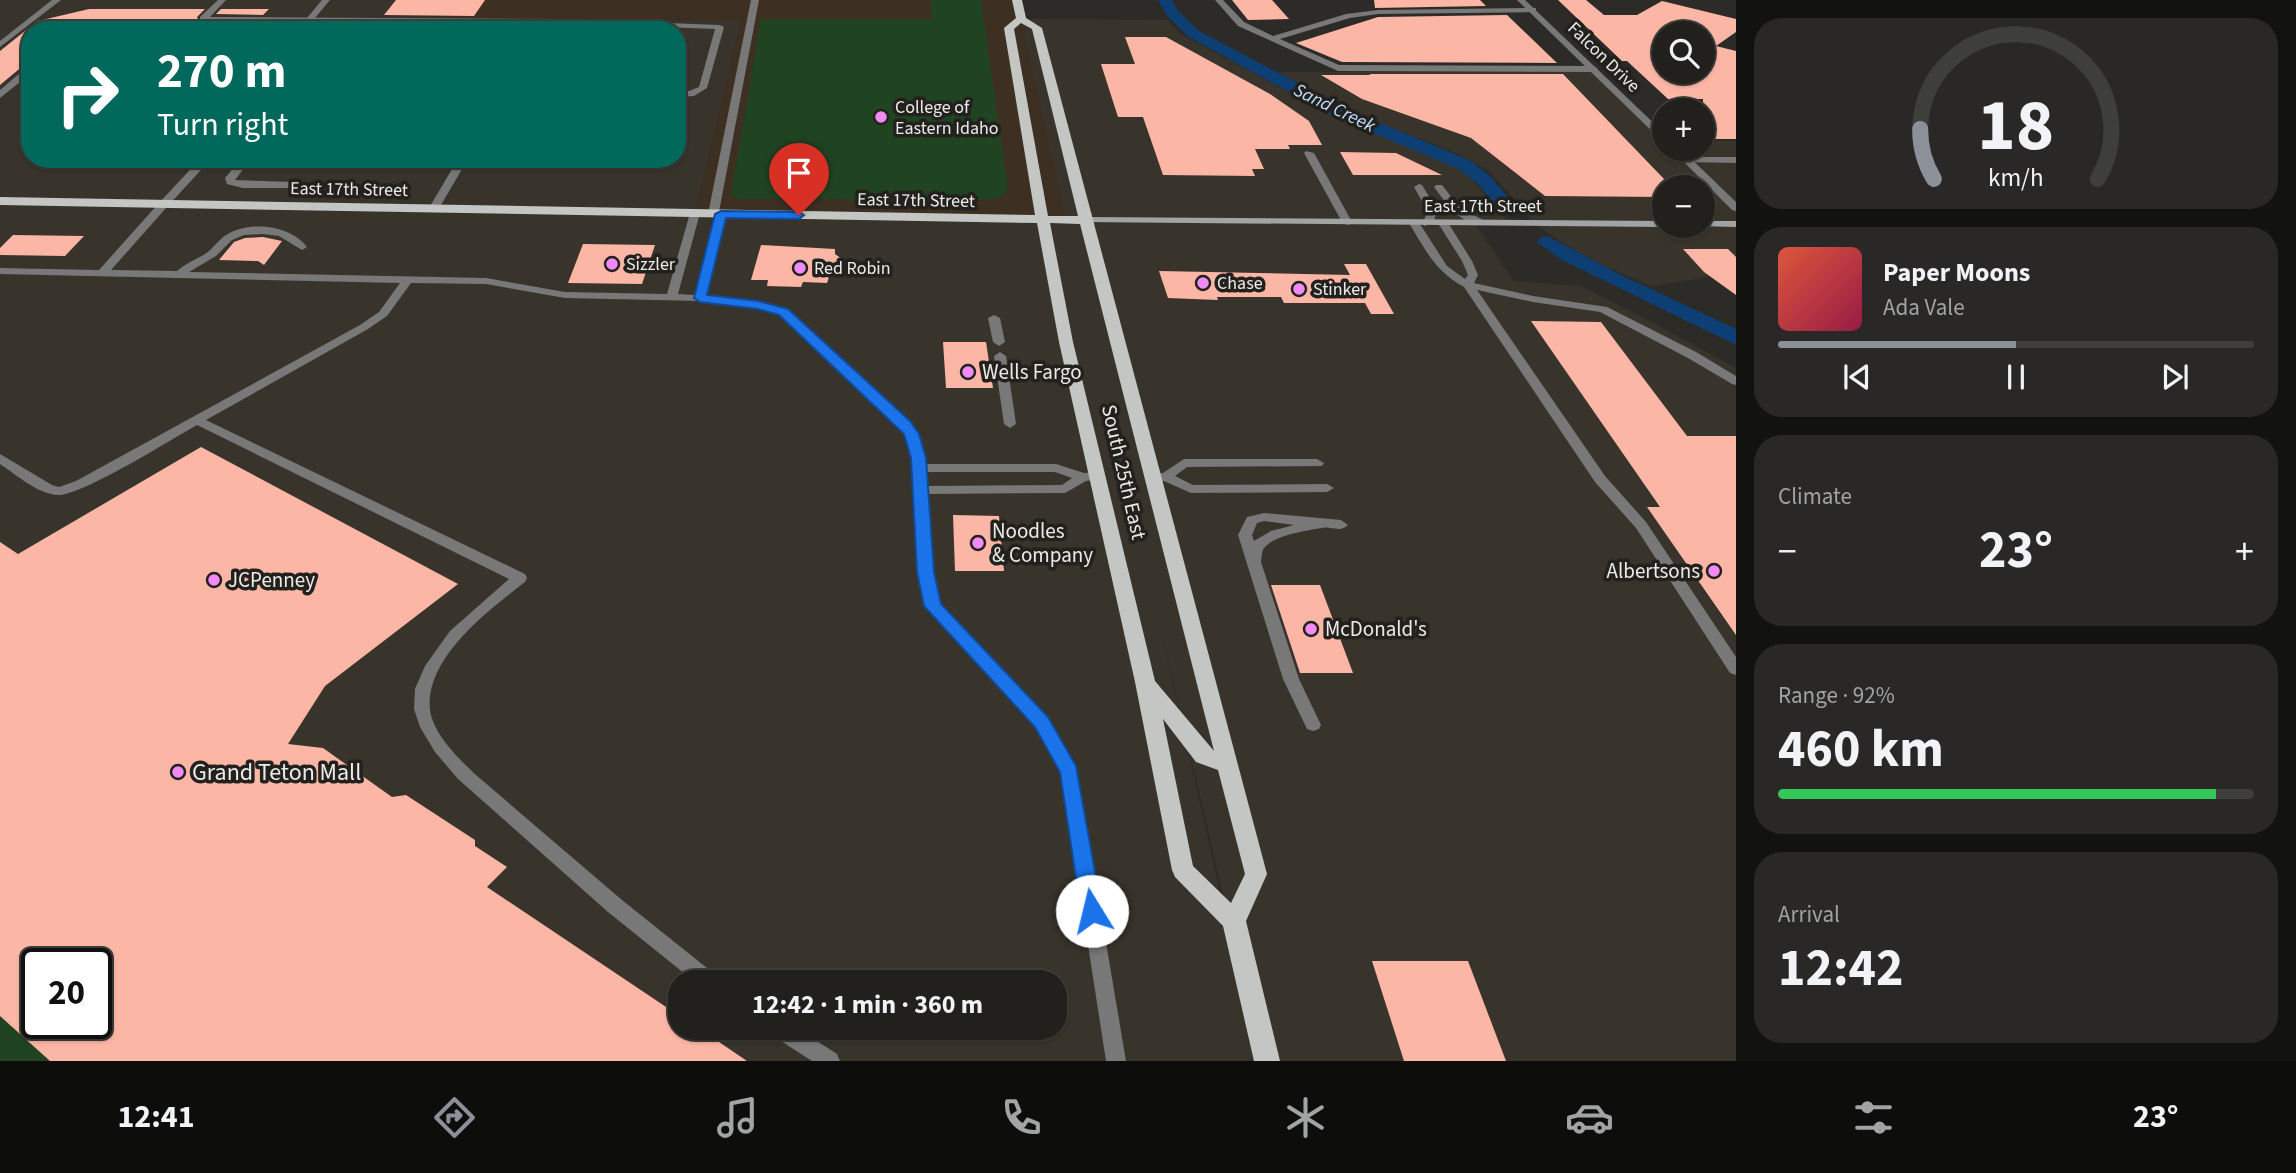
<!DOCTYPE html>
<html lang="en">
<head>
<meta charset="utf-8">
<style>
  :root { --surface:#21201d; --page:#292826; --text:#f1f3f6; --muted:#a2a3a4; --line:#3e3e3b; --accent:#8c9099 }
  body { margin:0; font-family:"Source Sans 3",sans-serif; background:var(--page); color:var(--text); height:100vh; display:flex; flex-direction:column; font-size:26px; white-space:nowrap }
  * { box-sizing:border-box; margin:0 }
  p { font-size:23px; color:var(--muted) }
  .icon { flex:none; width:38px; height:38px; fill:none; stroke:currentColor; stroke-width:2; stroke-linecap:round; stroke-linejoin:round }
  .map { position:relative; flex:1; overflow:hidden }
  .details { display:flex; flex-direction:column; gap:18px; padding:18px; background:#121210; width:560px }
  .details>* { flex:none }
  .guide { position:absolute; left:21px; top:21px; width:665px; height:147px; border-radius:28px; box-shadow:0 2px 5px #0004,0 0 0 2px var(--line); background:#00695c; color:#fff; overflow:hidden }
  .buttons { position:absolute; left:1652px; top:21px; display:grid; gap:14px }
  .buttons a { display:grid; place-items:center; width:63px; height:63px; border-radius:50%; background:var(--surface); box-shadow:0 2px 5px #0004,0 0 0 2px var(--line); font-size:35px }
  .speed { position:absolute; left:21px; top:948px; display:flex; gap:14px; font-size:35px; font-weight:700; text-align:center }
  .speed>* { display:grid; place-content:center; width:91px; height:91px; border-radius:50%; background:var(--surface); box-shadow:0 2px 5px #0004,0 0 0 2px var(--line); line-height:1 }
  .speed .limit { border:4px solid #111; border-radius:10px; background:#fff; color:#111 }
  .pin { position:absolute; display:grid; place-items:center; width:60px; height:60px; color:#fff; margin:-72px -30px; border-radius:50% 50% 50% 0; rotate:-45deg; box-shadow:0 0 7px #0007 }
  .pin .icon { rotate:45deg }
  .me { position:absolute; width:77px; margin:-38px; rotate:351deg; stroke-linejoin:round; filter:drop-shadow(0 0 5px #0008) }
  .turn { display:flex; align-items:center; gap:24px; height:147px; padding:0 21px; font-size:32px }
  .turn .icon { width:91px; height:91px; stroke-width:2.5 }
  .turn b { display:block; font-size:49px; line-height:60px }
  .big { font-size:52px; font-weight:700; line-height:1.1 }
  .details .card { flex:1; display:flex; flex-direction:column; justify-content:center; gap:10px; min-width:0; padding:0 24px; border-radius:28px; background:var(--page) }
  .details .dial { align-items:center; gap:0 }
  .dial svg { height:182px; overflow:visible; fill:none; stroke:var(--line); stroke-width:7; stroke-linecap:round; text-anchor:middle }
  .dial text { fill:var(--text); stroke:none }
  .song { display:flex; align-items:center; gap:21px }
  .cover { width:84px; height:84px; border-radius:10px; background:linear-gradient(135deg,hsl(10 70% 55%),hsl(340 70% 35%)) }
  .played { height:7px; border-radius:4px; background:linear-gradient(90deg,var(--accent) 50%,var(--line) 50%) }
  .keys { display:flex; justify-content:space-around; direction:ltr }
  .heat { display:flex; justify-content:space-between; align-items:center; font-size:38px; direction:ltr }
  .charge { height:10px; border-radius:5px; background:linear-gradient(90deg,#34c759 92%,var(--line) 0) }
  .trip { position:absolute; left:668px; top:970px; width:399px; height:70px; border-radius:28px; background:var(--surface); box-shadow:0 2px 5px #0004,0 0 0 2px var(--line); font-weight:700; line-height:70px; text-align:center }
  .dock { display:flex; height:112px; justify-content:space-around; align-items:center; background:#0d0d0c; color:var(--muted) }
  .dock .icon { width:49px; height:49px }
  .dock .active { color:var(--accent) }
  .dock b { font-size:32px; color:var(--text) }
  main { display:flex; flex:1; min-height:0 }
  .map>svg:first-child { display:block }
  .built { fill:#38342b; fill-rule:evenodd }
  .education { fill:#3e2f23 }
  .green { fill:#204422 }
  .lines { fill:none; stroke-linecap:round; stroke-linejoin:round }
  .canal { fill:#0d3f75; fill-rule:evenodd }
  .building { fill:#fcb6a5; fill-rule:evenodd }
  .service { fill:#777877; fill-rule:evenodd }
  .minor { fill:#777877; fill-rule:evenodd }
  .tertiary { fill:#777877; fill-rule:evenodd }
  .secondary { fill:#a1a4a2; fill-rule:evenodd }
  .primary { fill:#c3c6c3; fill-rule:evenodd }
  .route { fill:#1a73e8; stroke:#114b97; stroke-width:2 }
  .poi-dot { fill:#f08bf5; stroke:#23211d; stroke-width:2.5 }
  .labels { text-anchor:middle; stroke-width:7; stroke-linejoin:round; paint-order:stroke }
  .far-street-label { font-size:18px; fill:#ebeae7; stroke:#23211d }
  .far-poi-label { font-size:18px; fill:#ebeae7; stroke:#23211d; text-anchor:start }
  .far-water-label { font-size:19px; font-style:italic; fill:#c1dcfd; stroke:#23211d }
  .poi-label { font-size:21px; fill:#ebeae7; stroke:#23211d; text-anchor:start }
  .street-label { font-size:21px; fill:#ebeae7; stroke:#23211d }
  .near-poi-label { font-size:24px; fill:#ebeae7; stroke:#23211d; text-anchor:start }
</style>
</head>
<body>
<main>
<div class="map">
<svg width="1736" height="1061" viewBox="0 0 1736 1061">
  <rect width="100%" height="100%" fill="#2c2b27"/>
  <g class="built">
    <path d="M 0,0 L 431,0 L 419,17 L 742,20 L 695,213 L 1021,19 L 1168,20 L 1181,34 L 1311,104 L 1450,163 L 1474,181 L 1509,223 L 1475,224 L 1513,281 L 1580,286 L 1631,311 L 1736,368 L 1736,1061 L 1262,1061 L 1162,634 L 1258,1061 L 0,1061 ZM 30,30 L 677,30 L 677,159 L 30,159 ZM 37,964 L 96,964 L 96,1024 L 37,1024 ZM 681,982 L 1055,982 L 1055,1027 L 681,1027 Z"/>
    <path d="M 1278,72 L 1598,72 L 1664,138 L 1664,149 L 1703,149 L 1703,141 L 1736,141 L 1736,273 L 1651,286 L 1600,264 L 1559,241 L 1535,223 L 1489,171 L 1459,154 L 1345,110 ZM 1664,187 L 1703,187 L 1703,226 L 1664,226 Z"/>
  </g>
  <polygon class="education" points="431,0 1017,0 1066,220 695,213 742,20 418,17"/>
  <g class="green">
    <polygon points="931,0 981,0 1008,189 1003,196 987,200 742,199 731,196 761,19 932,19"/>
    <polygon points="0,1016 50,1061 0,1061"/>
  </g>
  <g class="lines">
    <g class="canal">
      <polygon points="1158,0 1172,0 1178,11 1199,31 1347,109 1471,161 1491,177 1517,208 1508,214 1501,212 1479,185 1459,169 1335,117 1189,37 1167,16"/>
      <polygon points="1547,236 1623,276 1736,329 1736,345 1562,260 1537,242 1540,238"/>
    </g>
  </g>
  <g class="building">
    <polygon points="396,0 485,0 474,16 384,15"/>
    <polygon points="1232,0 1272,0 1289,19 1248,20"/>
    <polygon points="1374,0 1480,0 1486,6 1375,8"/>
    <path d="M 1558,0 L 1586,0 L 1604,15 L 1637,15 L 1662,1 L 1736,19 L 1736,32 L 1716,46 L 1736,51 L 1736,139 L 1712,139 L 1703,131 L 1703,99 L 1668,99 L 1627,61 L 1622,61 ZM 1664,33 L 1703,33 L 1703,72 L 1664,72 Z"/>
    <polygon points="89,9 205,9 197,17 200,24 255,24 249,30 36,30 35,23 38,21"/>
    <polygon points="221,9 269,9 263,15 216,14"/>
    <polygon points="1507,15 1557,63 1342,62 1296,43 1378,17"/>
    <polygon points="376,25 467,25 464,30 371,30"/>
    <polygon points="30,27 30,60 0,85 0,51"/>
    <polygon points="1125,37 1166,37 1270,94 1309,121 1322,145 1288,145 1290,149 1255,149 1264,169 1252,169 1255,176 1163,175 1143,117 1118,117 1101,64 1135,64"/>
    <polygon points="1369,74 1563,74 1664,179 1664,197 1545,196 1471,138 1362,99 1321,75 1371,75"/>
    <polygon points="1340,152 1396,153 1442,175 1353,175"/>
    <polygon points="13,235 84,236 65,256 0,255 0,248"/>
    <polygon points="263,237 282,241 264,265 258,261 219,260 234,242 245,238"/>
    <polygon points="583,244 655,245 642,284 568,283"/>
    <polygon points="761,245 835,249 835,254 853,267 829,277 827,283 803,282 801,287 767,286 768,280 751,280"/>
    <polygon points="1683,249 1728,249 1736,257 1736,295 1704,272"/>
    <polygon points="1344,264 1366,264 1394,314 1371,314 1365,303 1284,303 1281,297 1217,297 1218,300 1168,298 1159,271 1350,275"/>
    <polygon points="1531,321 1601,322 1687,436 1736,436 1736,635 1647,507 1660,507"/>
    <polygon points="943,342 986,342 993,388 946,388"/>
    <path d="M 201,447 L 458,584 L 325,686 L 288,744 L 323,748 L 392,797 L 406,795 L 475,840 L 475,846 L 507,867 L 487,887 L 681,1017 L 681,1027 L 697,1027 L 747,1061 L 50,1061 L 0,1016 L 0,542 L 18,554 ZM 37,964 L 96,964 L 96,1024 L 37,1024 Z"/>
    <polygon points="953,515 999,516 1004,571 955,571"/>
    <polygon points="1271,585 1320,585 1353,673 1300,673"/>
    <polygon points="1372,961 1468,961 1506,1061 1404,1061"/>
  </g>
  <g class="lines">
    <g class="service">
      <polygon points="52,0 61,0 0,47 0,41"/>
      <polygon points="218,0 226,0 210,17 560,19 720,25 724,27 707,88 694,96 677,97 677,91 689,91 699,87 715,29 560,23 200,21 200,17"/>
      <path d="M 751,0 L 759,0 L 719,212 L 726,214 L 706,295 L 758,302 L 788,310 L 909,421 L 918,434 L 926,464 L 1056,464 L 1084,473 L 1098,472 L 1105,476 L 1103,479 L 1086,481 L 1065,493 L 928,494 L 932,572 L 940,604 L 1047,718 L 1077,771 L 1126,1061 L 1106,1061 L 1061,771 L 1035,726 L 926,606 L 918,572 L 912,458 L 906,434 L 901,427 L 780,314 L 757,308 L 700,301 L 565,298 L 486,284 L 411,283 L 387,316 L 368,329 L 206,420 L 525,574 L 527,578 L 525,582 C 489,610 424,658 430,710 C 433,734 459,759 476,775 L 622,900 L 717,976 L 720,982 L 695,982 L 608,912 L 458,779 L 435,752 L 420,727 L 414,709 L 415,689 L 425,666 L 450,631 L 509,579 L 197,425 C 172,439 80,497 57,495 C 36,493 17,475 0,464 L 0,454 L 52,485 L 59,487 L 76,481 L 360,325 L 379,312 L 400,283 L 0,274 L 0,268 L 99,270 L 159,203 L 167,203 L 167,207 L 111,270 L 177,271 C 186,263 195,260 205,254 C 213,249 218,240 226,235 C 249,220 291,225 307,247 L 302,250 L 279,236 L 263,234 L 244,235 L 232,240 L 216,256 L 189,272 L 486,278 L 565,292 L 667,294 L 690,213 L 695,210 L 700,213 L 678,294 L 695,295 L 715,216 L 708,214 ZM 926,472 L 1055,472 L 1072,478 L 1062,485 L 927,486 Z"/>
      <polygon points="1215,0 1223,0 1244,22 1273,36 1346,14 1378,10 1533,8 1536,8 1536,12 1378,14 1350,18 1280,39 1339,65 1594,66 1598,69 1594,72 1338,71 1238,26"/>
      <polygon points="27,67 30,67 30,74 0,98 0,90"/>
      <polygon points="1306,151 1314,153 1352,222 1351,224 1347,225 1342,222 1304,153"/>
      <polygon points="1687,157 1736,157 1736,163 1684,162 1682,160"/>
      <polygon points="241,159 251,159 235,180 294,182 299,185 294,188 243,188 227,184 225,178"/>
      <polygon points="458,159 468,159 438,210 430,210 429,208"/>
      <polygon points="1419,184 1422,185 1437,210 1434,221 1425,226 1420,223 1425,218 1427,210 1414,187"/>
      <path d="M 1436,185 L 1442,185 L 1459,207 L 1485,221 L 1485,225 C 1462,227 1446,203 1434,187 Z"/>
      <path d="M 1414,220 L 1418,221 L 1447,266 L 1465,279 L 1468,275 L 1462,261 L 1438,223 L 1439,221 L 1447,221 L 1472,261 L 1478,275 L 1474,283 L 1533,296 L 1607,307 L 1696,352 L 1736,376 L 1736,385 L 1732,384 L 1688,358 L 1600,312 L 1533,302 L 1477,290 L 1605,476 L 1646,522 L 1736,657 L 1736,675 L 1730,673 L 1636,528 L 1595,482 L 1464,287 C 1435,271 1426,251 1409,223 Z"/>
      <polygon points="994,315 1000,318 1005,342 999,346 993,342 988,318"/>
      <polygon points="1000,352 1006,356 1016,424 1010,428 1004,424 994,356"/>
      <polygon points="1184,459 1317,459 1324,463 1322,466 1187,467 1175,476 1193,485 1327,484 1334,488 1327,492 1191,493 1164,481 1152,482 1145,478 1147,475 1163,473"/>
      <path d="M 1264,513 L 1341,520 L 1348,525 C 1340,533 1332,526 1322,528 C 1309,530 1275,535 1265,547 C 1261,551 1262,557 1261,562 L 1299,679 L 1321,725 L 1319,729 L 1313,731 L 1307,729 L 1283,679 L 1238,535 L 1247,517 ZM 1264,521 L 1294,525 L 1271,531 L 1254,541 L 1252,535 L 1257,523 Z"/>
      <polygon points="767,1027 795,1027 837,1054 840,1061 812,1061 770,1034"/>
    </g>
    <g class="minor">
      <polygon points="1517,0 1525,0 1664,133 1664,141 1661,140"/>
      <polygon points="1671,149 1681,149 1736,202 1736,211 1732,210"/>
    </g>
    <g class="tertiary">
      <polygon points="322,0 330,0 305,30 297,30"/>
      <polygon points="200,159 211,159 167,207 159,207 159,203"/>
    </g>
    <g class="secondary">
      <polygon points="1085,217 1664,221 1664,226 1668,226 1664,227 1081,222 1081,218"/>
      <polygon points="1703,221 1736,221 1736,227 1699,226 1703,226"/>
    </g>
    <path class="primary" d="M 1012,0 L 1022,0 L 1026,18 L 1042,28 L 1267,874 L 1246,921 L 1280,1061 L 1254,1061 L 1223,926 L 1175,877 L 1172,870 L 1135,682 L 1059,342 L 1037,223 L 0,205 L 0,197 L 1035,215 L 1004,28 L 1016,18 ZM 1021,23 L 1032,29 L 1078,216 L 1048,216 L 1014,29 ZM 1050,223 L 1080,224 L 1214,751 L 1155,681 L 1073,342 ZM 1163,719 L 1196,762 L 1218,770 L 1245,874 L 1231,903 L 1193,866 Z"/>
  </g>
  <polygon class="route" points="721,211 799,212 804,215 799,219 726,218 707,295 758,301 788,309 910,421 919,434 926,458 934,572 941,604 1048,717 1076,766 1102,911 1099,918 1092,920 1084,918 1081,911 1060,772 1035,727 924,606 917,572 911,458 904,434 779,315 758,309 700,302 694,298 715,214"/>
  <g class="poi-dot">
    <circle cx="881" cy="117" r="7"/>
    <circle cx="612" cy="264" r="7"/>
    <circle cx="800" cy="268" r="7"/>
    <circle cx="1203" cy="283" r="7"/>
    <circle cx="1299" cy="289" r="7"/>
    <circle cx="968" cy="372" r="7"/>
    <circle cx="978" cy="543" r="7"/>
    <circle cx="1714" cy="571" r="7"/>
    <circle cx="214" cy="580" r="7"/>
    <circle cx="1311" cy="629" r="7"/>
    <circle cx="178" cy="772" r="7"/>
  </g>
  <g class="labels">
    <g class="far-street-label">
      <text transform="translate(1604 57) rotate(44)" y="6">Falcon Drive</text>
      <text transform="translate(349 189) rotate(1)" y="6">East 17th Street</text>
      <text transform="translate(916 200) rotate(1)" y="6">East 17th Street</text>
      <text x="1483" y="212">East 17th Street</text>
    </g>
    <g class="far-poi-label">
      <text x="895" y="113">College of<tspan x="895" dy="21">Eastern Idaho</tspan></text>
      <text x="626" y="270">Sizzler</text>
      <text x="814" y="274">Red Robin</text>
      <text x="1217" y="289">Chase</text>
      <text x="1313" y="295">Stinker</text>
    </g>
    <g class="far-water-label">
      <text transform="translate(1335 107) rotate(26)" y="7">Sand Creek</text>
    </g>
    <g class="poi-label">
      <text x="982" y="379">Wells Fargo</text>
      <text x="992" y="538">Noodles<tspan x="992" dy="24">&amp; Company</tspan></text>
      <text x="1700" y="578" text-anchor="end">Albertsons</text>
      <text x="228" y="587">JCPenney</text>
      <text x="1325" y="636">McDonald's</text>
    </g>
    <g class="street-label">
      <text transform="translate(1124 472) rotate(77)" y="7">South 25th East</text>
    </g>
    <g class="near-poi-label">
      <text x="192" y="780">Grand Teton Mall</text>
    </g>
  </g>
</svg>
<div class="buttons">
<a><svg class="icon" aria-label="search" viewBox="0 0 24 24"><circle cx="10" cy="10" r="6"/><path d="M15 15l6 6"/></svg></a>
<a>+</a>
<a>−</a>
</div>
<div class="speed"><div class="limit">20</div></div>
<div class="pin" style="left:799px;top:215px;background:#d93025"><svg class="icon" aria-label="arrive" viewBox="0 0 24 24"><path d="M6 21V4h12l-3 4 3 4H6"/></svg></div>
<svg class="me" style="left:1092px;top:911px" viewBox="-20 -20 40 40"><circle r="19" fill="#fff"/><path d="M0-13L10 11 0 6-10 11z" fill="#1a73e8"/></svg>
<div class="trip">12:42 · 1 min · 360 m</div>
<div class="guide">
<div class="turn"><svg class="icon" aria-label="right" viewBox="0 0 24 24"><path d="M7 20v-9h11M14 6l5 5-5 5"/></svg><div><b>270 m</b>Turn right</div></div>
</div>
</div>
<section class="details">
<div class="card dial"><svg viewBox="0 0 100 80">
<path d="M14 69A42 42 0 1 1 86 69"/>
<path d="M14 69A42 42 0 0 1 8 47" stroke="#8c9099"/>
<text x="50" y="56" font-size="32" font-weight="700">18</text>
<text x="50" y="72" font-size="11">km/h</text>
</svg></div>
<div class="card">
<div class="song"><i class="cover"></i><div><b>Paper Moons</b><p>Ada Vale</p></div></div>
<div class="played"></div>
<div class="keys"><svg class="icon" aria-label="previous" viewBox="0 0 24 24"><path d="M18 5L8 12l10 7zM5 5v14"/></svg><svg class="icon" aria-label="pause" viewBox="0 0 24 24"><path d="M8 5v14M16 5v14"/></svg><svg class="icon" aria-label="next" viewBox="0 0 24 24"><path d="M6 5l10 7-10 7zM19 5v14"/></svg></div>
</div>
<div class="card"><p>Climate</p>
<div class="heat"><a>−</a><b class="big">23°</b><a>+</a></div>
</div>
<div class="card"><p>Range · 92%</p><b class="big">460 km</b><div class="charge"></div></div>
<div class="card"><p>Arrival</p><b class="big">12:42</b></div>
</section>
</main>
<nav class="dock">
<b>12:41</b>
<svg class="icon active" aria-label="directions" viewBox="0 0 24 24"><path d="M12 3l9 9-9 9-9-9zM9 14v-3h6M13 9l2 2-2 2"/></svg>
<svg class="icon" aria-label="music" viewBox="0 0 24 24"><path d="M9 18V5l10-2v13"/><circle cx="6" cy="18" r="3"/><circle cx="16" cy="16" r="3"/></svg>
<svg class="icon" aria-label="phone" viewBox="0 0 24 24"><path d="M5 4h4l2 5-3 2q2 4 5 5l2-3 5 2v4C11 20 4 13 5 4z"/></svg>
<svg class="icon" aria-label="climate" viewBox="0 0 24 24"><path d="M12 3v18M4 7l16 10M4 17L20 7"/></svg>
<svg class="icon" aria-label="car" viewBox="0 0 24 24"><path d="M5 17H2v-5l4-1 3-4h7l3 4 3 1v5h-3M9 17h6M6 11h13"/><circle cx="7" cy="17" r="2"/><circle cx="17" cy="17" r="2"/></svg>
<svg class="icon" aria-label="filters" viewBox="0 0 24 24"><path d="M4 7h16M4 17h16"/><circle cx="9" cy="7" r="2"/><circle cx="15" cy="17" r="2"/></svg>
<b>23°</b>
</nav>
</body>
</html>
